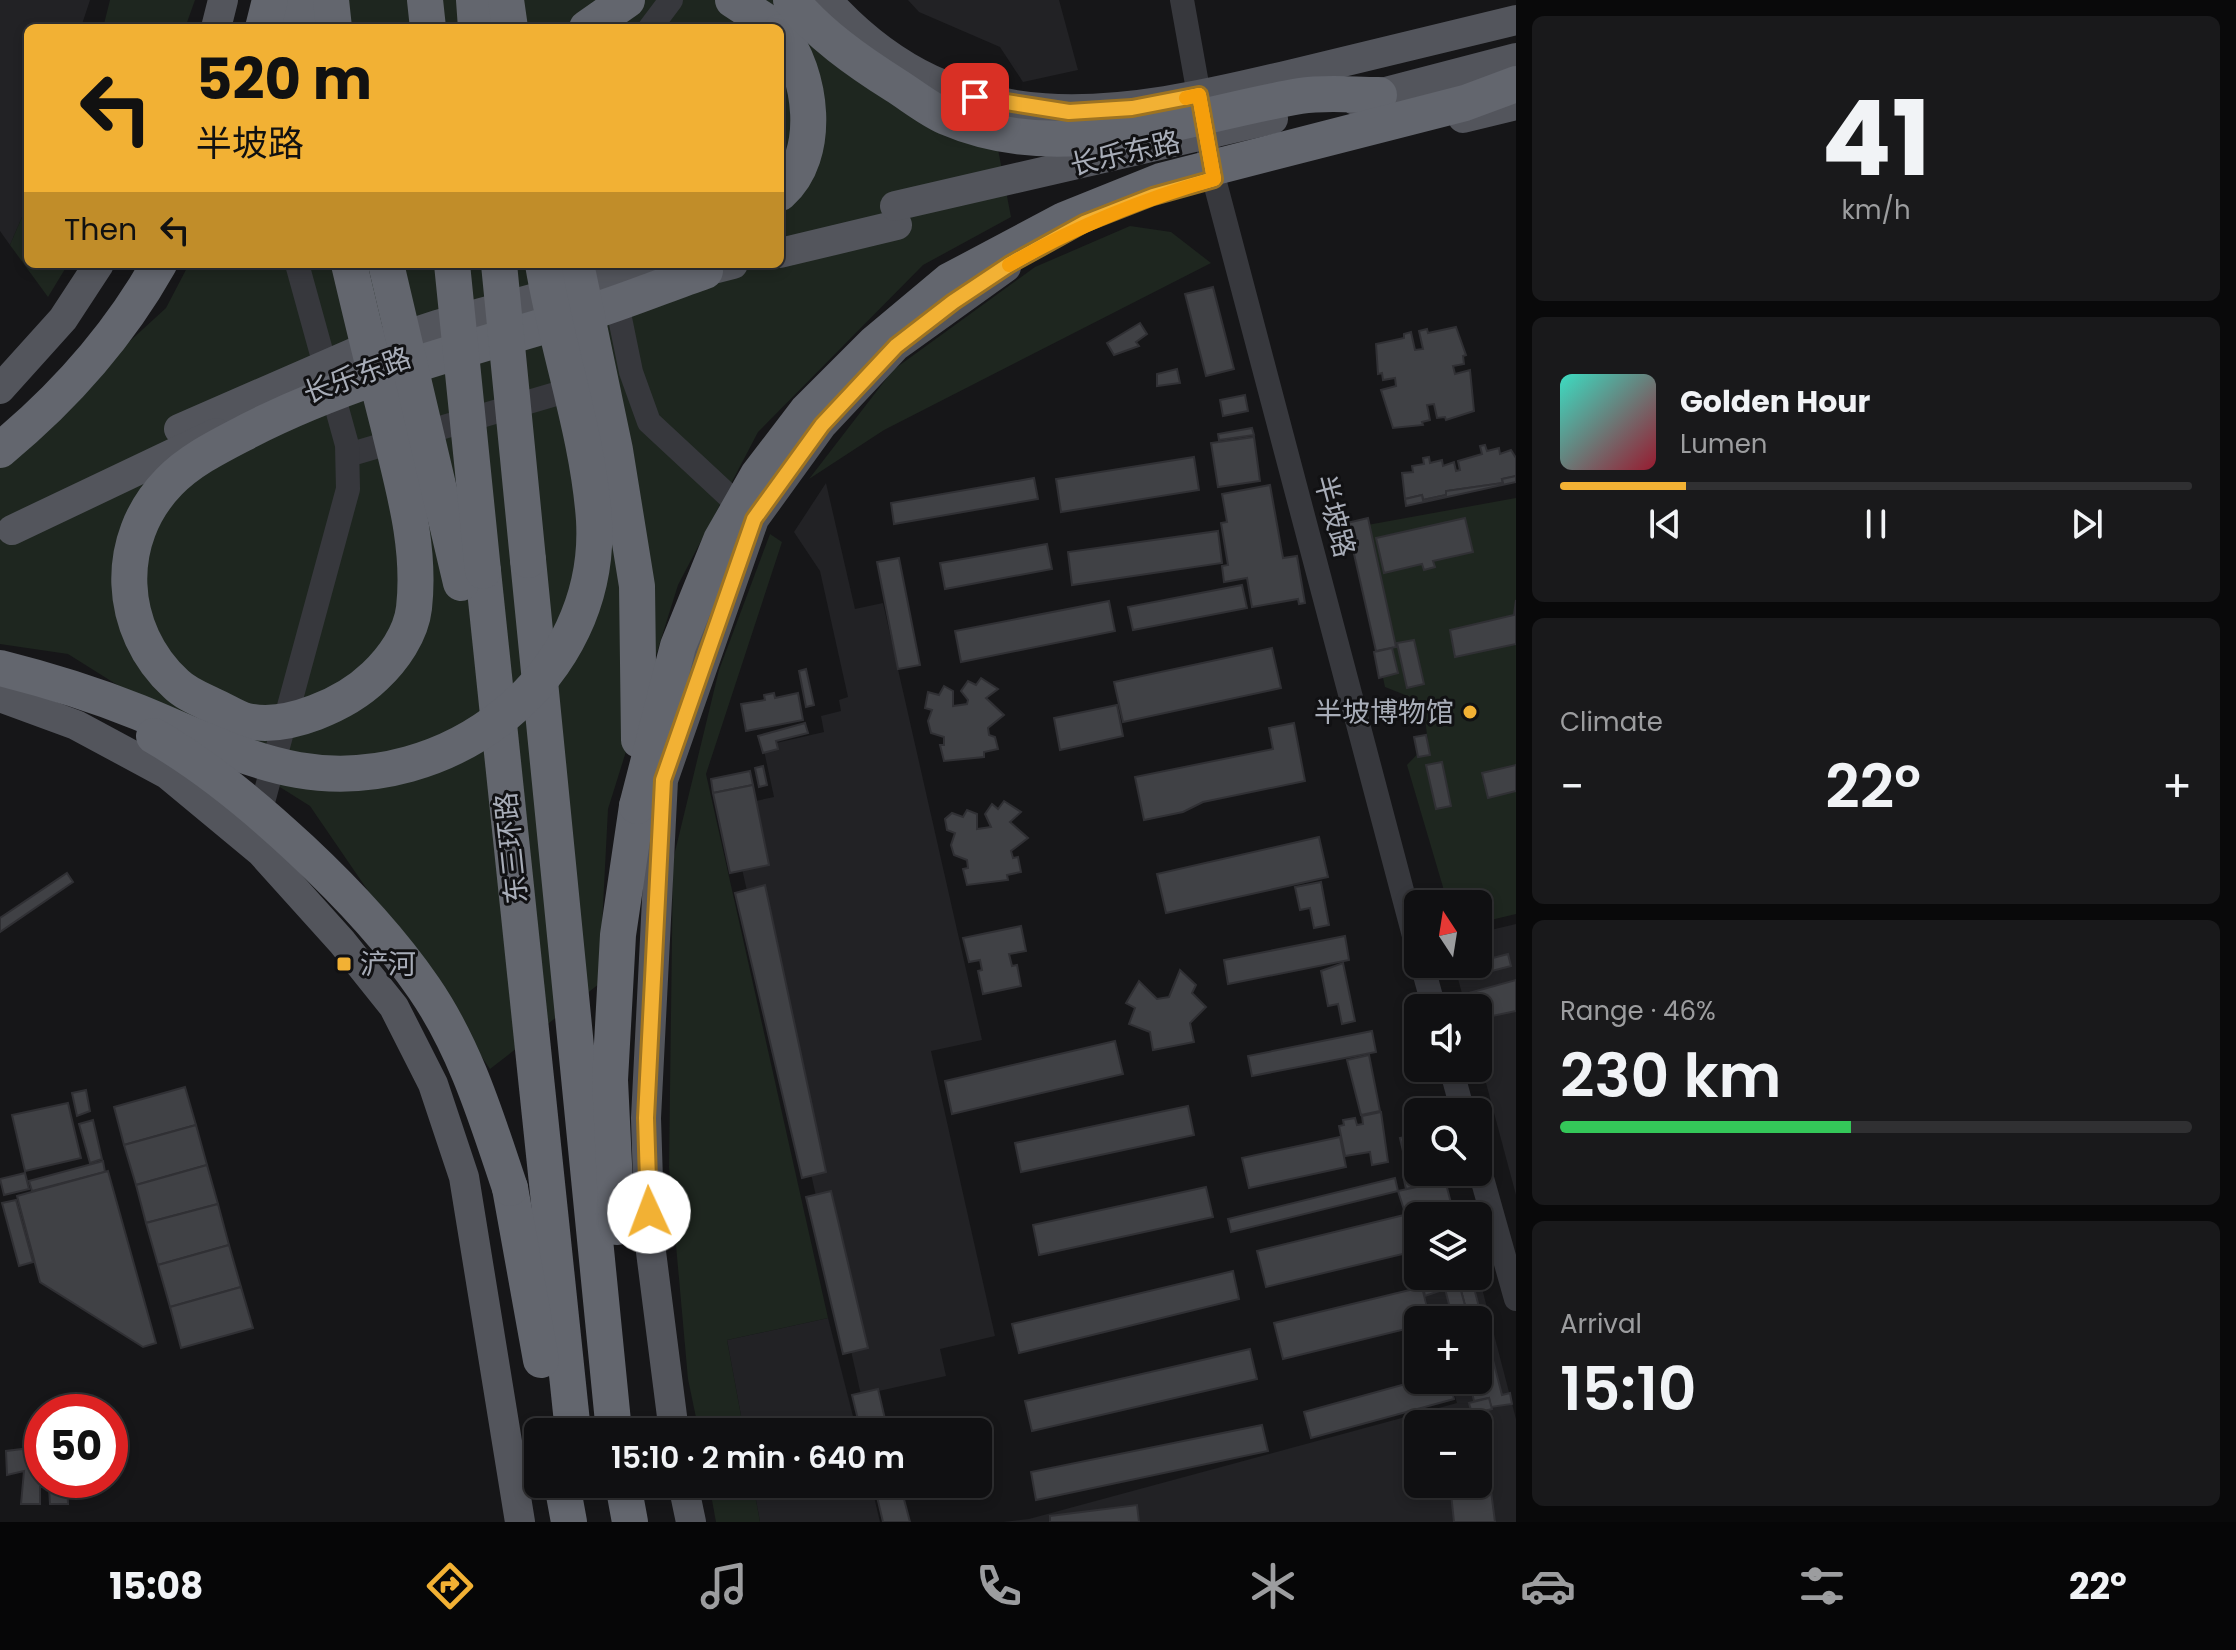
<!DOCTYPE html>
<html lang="en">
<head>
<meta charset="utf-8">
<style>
  :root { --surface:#101012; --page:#19191b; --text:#f1f3f6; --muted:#9c9d9f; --line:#303032; --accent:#f2b134 }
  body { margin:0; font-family:Poppins,"Noto Sans SC",sans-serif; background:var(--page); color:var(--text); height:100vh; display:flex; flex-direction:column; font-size:30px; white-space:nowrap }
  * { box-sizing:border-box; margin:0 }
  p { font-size:26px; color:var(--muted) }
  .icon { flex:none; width:44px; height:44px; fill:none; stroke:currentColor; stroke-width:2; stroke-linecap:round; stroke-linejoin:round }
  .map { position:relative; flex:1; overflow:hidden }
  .panel { display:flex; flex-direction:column; gap:16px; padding:16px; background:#09090a; width:720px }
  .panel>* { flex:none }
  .guide { position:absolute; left:24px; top:24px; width:760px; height:244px; border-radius:12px; box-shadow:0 4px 12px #0003,0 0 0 2px var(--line); background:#f2b134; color:#111; overflow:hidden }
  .needle { width:52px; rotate:348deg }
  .fabs { position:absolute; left:1404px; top:890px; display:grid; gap:16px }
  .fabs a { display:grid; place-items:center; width:88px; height:88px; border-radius:12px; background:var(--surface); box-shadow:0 4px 12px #0003,0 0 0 2px var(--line); font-size:40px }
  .speed { position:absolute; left:24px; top:1394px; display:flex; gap:16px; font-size:40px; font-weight:700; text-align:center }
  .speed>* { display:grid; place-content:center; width:104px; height:104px; border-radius:50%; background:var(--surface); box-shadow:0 4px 12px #0003,0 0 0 2px var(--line); line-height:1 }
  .speed .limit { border:12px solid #d22; background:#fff; color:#111 }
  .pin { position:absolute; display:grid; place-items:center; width:68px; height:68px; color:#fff; margin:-34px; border-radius:16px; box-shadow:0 4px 12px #0006 }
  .me { position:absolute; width:88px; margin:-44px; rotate:358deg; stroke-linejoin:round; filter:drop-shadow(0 0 6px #0008) }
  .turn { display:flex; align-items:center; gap:28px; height:168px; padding:0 40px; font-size:36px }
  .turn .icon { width:104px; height:104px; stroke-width:2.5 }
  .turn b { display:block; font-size:56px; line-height:68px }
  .then { display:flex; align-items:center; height:76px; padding:0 40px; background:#0003; gap:16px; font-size:30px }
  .big { font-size:60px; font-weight:600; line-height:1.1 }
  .panel .widget { flex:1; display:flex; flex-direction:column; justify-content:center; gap:12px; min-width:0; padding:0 28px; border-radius:12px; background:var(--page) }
  .panel .dial { align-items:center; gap:0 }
  .dial b { font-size:104px; line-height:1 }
  .song { display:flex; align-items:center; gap:24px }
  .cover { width:96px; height:96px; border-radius:12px; background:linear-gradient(135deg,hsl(170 70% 55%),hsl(350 70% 35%)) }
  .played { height:8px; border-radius:4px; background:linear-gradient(90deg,var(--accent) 20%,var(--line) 20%) }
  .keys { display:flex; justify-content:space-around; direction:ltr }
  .heat { display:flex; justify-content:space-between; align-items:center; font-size:44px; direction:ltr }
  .charge { height:12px; border-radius:6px; background:linear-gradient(90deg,#34c759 46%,var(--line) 0) }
  .trip { position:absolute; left:524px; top:1418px; width:468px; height:80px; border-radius:12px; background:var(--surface); box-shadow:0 4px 12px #0003,0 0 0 2px var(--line); font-weight:600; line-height:80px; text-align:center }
  .tabs { display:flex; height:128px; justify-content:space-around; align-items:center; background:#060607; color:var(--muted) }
  .tabs .icon { width:56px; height:56px }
  .tabs .active { color:var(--accent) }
  .tabs b { font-size:36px; color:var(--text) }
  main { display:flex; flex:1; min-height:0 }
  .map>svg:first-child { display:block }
  .built { fill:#222225; fill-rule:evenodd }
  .green { fill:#1e261f }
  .building { fill:#404145; stroke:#303034; stroke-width:2 }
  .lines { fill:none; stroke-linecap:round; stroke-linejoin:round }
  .minor { stroke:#37383d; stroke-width:24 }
  .major { stroke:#53555c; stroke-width:30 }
  .highway { stroke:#63666e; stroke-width:36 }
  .major-bridge { stroke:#53555c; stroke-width:30 }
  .highway-bridge { stroke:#63666e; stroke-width:36 }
  .route-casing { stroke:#9d7322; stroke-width:20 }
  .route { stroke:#f2b134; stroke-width:14 }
  .slow { stroke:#f59e0b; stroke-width:14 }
  .poi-dot { fill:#f2b134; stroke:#111113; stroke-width:3 }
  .labels { text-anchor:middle; stroke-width:6; stroke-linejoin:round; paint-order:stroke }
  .street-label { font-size:28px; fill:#a8adb8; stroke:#111113 }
  .poi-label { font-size:28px; fill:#a8adb8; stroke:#111113; text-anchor:end }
</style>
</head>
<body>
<main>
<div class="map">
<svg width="1516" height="1522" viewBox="0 0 1516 1522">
  <rect width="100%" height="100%" fill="#161618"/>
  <g class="built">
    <polygon points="0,0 90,0 82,24 91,28 28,28 28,203 10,245 0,231"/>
    <polygon points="908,0 1059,0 1078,70 1023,82 1000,47 919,12"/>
    <polygon points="826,483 855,609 883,603 982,1040 931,1051 995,1336 940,1349 946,1376 861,1395 728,807 774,797 763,746 824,732 821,716 841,711 839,700 848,697 820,571 794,532"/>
    <polygon points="1516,924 1516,1195 1478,1053 1478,1008 1466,1008 1454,964 1478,964 1478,933"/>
    <path d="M 1478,1273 L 1516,1419 L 1516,1522 L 1003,1522 L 1029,1519 L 1457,1403 L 1450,1380 L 1478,1380 L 1478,1320 L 1432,1320 L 1419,1276 L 1478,1276 ZM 1418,1424 L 1478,1424 L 1478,1484 L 1418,1484 Z"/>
    <polygon points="828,1318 857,1432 744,1432 727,1340"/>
    <polygon points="753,1484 871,1484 880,1522 760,1522"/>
  </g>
  <g class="green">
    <polygon points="110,0 195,0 185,28 103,28"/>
    <polygon points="291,0 784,0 997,144 1011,217 923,265 758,432 678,585 608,809 599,984 490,1069 310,806 68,654 0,644 0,460 166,308 189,264 780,264 780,28 284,28"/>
    <polygon points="28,203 28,264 68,264 48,297 10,245"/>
    <polygon points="1130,226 1171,232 1211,263 884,430 809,479 893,370 1035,267"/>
    <polygon points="1516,498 1516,914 1478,923 1478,904 1448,904 1407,765 1428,743 1423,702 1385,687 1351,528"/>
    <polygon points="770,534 782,542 706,774 828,1318 727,1340 744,1432 699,1432 688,1379 669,1167 673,860 719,670"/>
    <polygon points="709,1484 753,1484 760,1522 716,1522"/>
  </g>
  <g class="building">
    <polygon points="1213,287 1234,369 1206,376 1185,294"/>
    <polygon points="1140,323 1147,334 1136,342 1139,346 1114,355 1107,343"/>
    <polygon points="1456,327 1466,355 1463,356 1464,364 1453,366 1455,374 1470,370 1474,411 1446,420 1445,417 1437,418 1434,404 1427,405 1430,420 1422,422 1423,425 1393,428 1381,390 1396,386 1395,378 1383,380 1382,373 1378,374 1376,344 1404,338 1404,334 1411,332 1415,350 1423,349 1419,331 1427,329 1428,333"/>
    <polygon points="1177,369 1180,383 1157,386 1157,374"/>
    <polygon points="1245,395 1248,411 1223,416 1220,400"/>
    <polygon points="1252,428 1254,435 1219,440 1218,434"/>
    <polygon points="1254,437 1260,481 1218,487 1211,443"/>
    <polygon points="1485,445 1487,451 1499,448 1500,454 1511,450 1516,458 1516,476 1502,479 1503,483 1446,491 1446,495 1423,500 1422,495 1405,499 1402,473 1413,472 1412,466 1424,464 1423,458 1429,457 1430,463 1442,460 1443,466 1454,462 1456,471 1460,470 1458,461 1482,454 1480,446"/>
    <polygon points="1194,457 1199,490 1061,512 1056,479"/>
    <polygon points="1516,476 1516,482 1406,506 1405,499 1422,495 1423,500 1446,495 1446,491 1503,483 1502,479"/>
    <polygon points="1034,478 1038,499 894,524 891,503"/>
    <polygon points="1270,485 1283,558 1297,556 1305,603 1299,604 1298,599 1252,607 1247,578 1224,582 1222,566 1228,565 1221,523 1227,522 1222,494"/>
    <polygon points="1368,518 1396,647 1376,651 1347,523"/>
    <polygon points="1465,518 1473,552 1433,561 1435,567 1424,570 1422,564 1384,573 1376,538"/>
    <polygon points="1218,531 1222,563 1072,585 1068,552"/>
    <polygon points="1047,544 1052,569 945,589 940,563"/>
    <polygon points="899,558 920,665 898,669 877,562"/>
    <polygon points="1242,585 1247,608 1133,630 1128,607"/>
    <polygon points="1516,600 1516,644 1455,657 1450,630 1514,615"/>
    <polygon points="1109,601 1115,631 961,662 955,631"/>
    <polygon points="1414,640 1424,684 1407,688 1397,643"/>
    <polygon points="1272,648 1281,688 1123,722 1114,682"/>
    <polygon points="1392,648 1398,673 1379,678 1374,652"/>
    <polygon points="806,669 814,705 806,707 799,671"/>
    <polygon points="981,678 998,689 986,698 1004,715 988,728 989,735 995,737 998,749 984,752 984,757 944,761 940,745 944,745 944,737 931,733 928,721 932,710 925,708 928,692 939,695 944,686 953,691 953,706 967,704 968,700 961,691 968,681 976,685"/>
    <polygon points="774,693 775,698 798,693 803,720 746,731 741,704 765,700 764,695"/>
    <polygon points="1117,705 1123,736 1060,750 1054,718"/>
    <polygon points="805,723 808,733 776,741 778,749 763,753 758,736"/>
    <polygon points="1294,723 1305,781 1203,802 1183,812 1144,820 1135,777 1273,749 1269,728"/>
    <polygon points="1426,735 1430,755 1418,757 1414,737"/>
    <polygon points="1442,762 1451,806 1436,809 1426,765"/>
    <polygon points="1516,765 1516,791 1488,798 1482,773"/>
    <polygon points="763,766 767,785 759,787 755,768"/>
    <polygon points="750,771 753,785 713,793 711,779"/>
    <polygon points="753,785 769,865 730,873 713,793"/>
    <polygon points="1004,801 1021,812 1010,822 1028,838 1011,851 1013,858 1018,857 1021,872 1007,875 1008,880 967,885 963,869 968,868 967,860 954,855 951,845 955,833 947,830 945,819 952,813 963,817 967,810 977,814 977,829 991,827 985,814 992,804 998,809"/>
    <polygon points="1319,837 1328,877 1166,913 1157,874"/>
    <polygon points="67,873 73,882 0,932 0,918"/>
    <polygon points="1321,882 1329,925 1314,928 1310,908 1300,910 1295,887"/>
    <polygon points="765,885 826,1172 802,1178 735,893"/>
    <polygon points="1021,926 1026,951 1009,954 1012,966 1017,965 1021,986 983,994 978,971 982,970 980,960 969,962 963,938"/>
    <polygon points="1345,936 1349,960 1228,984 1224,960"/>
    <polygon points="1508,954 1511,966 1488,972 1485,960"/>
    <polygon points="1343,963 1355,1021 1342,1024 1338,1004 1328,1006 1321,971"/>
    <polygon points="1180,970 1196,985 1192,993 1206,1007 1190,1023 1194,1042 1153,1050 1150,1032 1129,1024 1135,1008 1126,1003 1139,981 1157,999 1169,997"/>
    <polygon points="1516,980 1516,1011 1478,1019 1478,1008 1473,1008 1469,993"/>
    <polygon points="1372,1031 1376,1052 1252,1076 1248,1056"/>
    <polygon points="1115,1041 1123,1074 952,1114 945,1081"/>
    <polygon points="1369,1055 1380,1111 1361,1115 1347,1060"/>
    <polygon points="185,1087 196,1125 124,1145 114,1107"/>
    <polygon points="86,1090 90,1111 77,1116 72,1093"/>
    <polygon points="68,1103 81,1158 25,1171 12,1115"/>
    <polygon points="1188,1106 1194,1135 1021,1172 1015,1143"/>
    <polygon points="1381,1112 1388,1162 1372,1165 1370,1152 1345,1156 1339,1126 1344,1125 1343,1120 1355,1118 1357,1125 1363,1124 1362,1116"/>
    <polygon points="93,1120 102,1159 90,1163 79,1124"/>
    <polygon points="196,1125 207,1165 136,1185 124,1145"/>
    <polygon points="1413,1135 1418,1172 1423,1172 1426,1185 1406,1189 1403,1175 1408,1173 1400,1138"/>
    <polygon points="1340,1137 1346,1167 1249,1188 1242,1158"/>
    <polygon points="103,1161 105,1172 32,1191 29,1181"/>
    <polygon points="207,1165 218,1204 146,1223 136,1185"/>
    <polygon points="108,1171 156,1343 143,1347 40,1282 17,1196"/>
    <polygon points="1423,1172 1443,1172 1453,1211 1418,1216 1418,1219 1408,1222 1398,1191 1426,1185"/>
    <polygon points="25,1173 29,1189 4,1195 0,1179"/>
    <polygon points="1395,1178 1398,1191 1231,1232 1228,1219"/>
    <polygon points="1206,1187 1213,1217 1039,1255 1033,1225"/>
    <polygon points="831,1191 868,1348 843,1354 806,1197"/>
    <polygon points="16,1200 33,1262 19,1266 2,1203"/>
    <polygon points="218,1204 229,1245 158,1265 146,1223"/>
    <polygon points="1404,1215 1415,1251 1266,1287 1257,1251"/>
    <polygon points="229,1245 241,1287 170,1307 158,1265"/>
    <polygon points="1233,1271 1239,1299 1019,1353 1012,1324"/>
    <polygon points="1457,1276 1471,1276 1482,1319 1469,1320"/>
    <polygon points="1457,1276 1469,1320 1453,1320 1442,1277"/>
    <polygon points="1442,1277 1445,1289 1425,1296 1422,1282"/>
    <polygon points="241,1287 253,1328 181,1348 170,1307"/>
    <polygon points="1422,1287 1430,1320 1418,1320 1418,1326 1283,1359 1274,1323"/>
    <polygon points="1486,1333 1502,1395 1510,1393 1512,1404 1491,1407 1489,1398 1474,1401 1469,1380 1478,1380 1478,1336"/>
    <polygon points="1250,1349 1257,1379 1032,1431 1025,1401"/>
    <polygon points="1420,1380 1449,1380 1454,1399 1311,1438 1304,1412"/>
    <polygon points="878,1389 888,1432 861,1432 852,1395"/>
    <polygon points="1489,1398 1492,1409 1472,1414 1469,1403"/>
    <polygon points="1262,1425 1268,1451 1036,1500 1031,1472"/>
    <polygon points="39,1447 42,1447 42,1480 67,1480 68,1504 50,1504 49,1487 40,1487 40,1504 21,1504 24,1471 7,1475 6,1451"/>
    <polygon points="1487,1460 1495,1522 1454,1522 1450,1484 1478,1484 1478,1461"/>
    <polygon points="874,1484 900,1484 910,1522 883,1522"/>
    <polygon points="1137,1505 1139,1522 1050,1522 1050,1516"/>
  </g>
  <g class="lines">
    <g class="minor">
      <polyline points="1182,0 1214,179 1418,951"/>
      <polyline points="650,28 671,0"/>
      <polyline points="614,289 631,372 649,422 749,515"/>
      <polyline points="348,455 583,386"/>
      <polyline points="251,823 260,813 348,489 347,445 297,264"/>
      <polyline points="1422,964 1434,1008"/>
      <polyline points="1451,1068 1463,1112"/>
      <polyline points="1478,1164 1516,1299"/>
    </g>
    <g class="major">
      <path d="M 827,0 C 960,148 1119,116 1293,74 C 1367,56 1441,38 1516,20"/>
      <polyline points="216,28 223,0"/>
      <polyline points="1463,118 1516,105"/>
      <polyline points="780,253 897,225"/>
      <polyline points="0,389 63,319 99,264"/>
      <polyline points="0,697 76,725 167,774 261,852 342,942 394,1007 433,1084 464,1177 520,1522"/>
      <polyline points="674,1432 650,1244 646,1118 663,780 754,519 822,425 896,346 1006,267"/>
      <polyline points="683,1484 691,1522"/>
    </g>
    <g class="highway">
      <polyline points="297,0 299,28"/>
      <polyline points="331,0 334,28"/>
      <polyline points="425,0 428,28"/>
      <polyline points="474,0 476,28"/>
      <polyline points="506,0 510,28"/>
      <polyline points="733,0 776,28"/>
      <polyline points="263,28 270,0"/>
      <polyline points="587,28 627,0"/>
      <path d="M 780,32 C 812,73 823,155 780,193"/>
      <path d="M 0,450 C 63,398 119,335 159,264"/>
      <polyline points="528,560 614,1432"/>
      <polyline points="483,571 573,1432"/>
      <polyline points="510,1188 541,1360"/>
      <polyline points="617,1227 610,1080 618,935 637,806"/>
      <polyline points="562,1484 569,1522"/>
      <polyline points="623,1484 630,1522"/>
    </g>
    <g class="major-bridge">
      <polyline points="1355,100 1516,58"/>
      <polyline points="895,206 1273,119"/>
      <polyline points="682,277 733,264"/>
      <polyline points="179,429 358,351 437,325 660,264"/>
      <polyline points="12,530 216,433"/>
    </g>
    <g class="highway-bridge">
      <path d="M 791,0 C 819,34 857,61 895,85 C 911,95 928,109 946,117 C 1064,168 1182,116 1300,96 C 1325,92 1353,95 1379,95"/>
      <path d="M 349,264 C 362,319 375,373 389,428 C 403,487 421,546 414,608 C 411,634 393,659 375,676 C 346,704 288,730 247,721 C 237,719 224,710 214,706 C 202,700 186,694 176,684 C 117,630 113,539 169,482 C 190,460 221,445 248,431 C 357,375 478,347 594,311 C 631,299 668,284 705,271"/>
      <polyline points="386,264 461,583"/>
      <polyline points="452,264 483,571"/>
      <polyline points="499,264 528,560"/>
      <polyline points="576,264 615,450 637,586 639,740"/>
      <path d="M 0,668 C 48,680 93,694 138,712 C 190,733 242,760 298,770 C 448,796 603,678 594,520 C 588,434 557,349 543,264"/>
      <path d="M 154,736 C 244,788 365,902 424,988 C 466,1049 487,1120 510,1188"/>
      <polyline points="637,806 678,646 721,540 758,475 807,411 875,343 949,281 1064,220 1161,181 1465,103 1516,84"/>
    </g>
  </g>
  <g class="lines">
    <g class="route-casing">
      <polyline id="route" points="649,1212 646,1118 663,780 754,519 822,425 896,346 953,302 1010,264 1084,223 1153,196 1214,179 1199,95 1132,108 1069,112 975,97"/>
    </g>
    <use href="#route" class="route"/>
    <path class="slow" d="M 1009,265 C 1076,226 1141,200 1214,179 L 1199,95 L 1186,98"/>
  </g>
  <g class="poi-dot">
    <circle cx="1470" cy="712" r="8"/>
    <rect x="336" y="956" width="16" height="16" rx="4"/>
  </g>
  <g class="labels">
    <g class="street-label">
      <text transform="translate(1125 153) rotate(-13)" y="10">长乐东路</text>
      <text transform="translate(357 375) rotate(-20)" y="10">长乐东路</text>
      <text transform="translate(1335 516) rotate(75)" y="10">半坡路</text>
      <text transform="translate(511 848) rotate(-96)" y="10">东三环路</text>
    </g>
    <g class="poi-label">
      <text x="1454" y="722">半坡博物馆</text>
      <text x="360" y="974" text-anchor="start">浐河</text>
    </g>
  </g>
</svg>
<div class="fabs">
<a><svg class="needle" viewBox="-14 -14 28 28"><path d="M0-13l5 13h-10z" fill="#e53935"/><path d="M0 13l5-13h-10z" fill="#9c9d9f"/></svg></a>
<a><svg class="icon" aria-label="sound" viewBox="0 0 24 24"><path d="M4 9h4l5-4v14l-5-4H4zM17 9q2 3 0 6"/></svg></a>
<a><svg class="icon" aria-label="search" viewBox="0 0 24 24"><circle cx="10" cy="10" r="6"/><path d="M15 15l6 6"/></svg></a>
<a><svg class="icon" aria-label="layers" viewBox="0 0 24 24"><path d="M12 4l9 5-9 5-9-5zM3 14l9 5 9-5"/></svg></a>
<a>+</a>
<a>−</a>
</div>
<div class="speed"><div class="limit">50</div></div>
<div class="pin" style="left:975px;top:97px;background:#d93025"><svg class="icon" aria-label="arrive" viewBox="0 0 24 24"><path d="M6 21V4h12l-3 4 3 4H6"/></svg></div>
<svg class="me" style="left:649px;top:1212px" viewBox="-20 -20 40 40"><circle r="19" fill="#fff"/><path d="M0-13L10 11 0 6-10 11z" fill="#f2b134"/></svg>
<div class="trip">15:10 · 2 min · 640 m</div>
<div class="guide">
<div class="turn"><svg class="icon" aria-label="left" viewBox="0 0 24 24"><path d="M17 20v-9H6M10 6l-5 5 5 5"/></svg><div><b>520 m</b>半坡路</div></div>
<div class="then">Then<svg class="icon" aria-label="left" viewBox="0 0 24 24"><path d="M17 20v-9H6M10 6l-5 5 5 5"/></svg></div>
</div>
</div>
<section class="panel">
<div class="widget dial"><b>41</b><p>km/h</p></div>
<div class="widget">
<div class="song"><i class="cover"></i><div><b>Golden Hour</b><p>Lumen</p></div></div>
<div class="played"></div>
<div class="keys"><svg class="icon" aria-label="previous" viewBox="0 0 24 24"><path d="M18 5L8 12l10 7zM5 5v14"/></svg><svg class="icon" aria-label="pause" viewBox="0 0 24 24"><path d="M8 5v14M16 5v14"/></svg><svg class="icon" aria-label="next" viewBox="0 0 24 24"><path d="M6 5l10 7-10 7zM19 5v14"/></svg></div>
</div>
<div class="widget"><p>Climate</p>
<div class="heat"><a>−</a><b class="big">22°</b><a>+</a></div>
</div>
<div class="widget"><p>Range · 46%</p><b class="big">230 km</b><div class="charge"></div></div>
<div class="widget"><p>Arrival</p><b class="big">15:10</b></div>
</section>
</main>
<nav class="tabs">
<b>15:08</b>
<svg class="icon active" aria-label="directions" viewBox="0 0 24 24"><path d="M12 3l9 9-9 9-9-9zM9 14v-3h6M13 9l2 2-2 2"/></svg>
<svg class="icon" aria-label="music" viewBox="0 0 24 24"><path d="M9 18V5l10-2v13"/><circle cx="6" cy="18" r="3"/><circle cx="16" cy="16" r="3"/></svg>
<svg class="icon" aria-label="phone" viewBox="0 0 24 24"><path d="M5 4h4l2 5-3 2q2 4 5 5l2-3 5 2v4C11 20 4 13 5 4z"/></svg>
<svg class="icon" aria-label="climate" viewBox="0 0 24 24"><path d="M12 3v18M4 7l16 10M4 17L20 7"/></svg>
<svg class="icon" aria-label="car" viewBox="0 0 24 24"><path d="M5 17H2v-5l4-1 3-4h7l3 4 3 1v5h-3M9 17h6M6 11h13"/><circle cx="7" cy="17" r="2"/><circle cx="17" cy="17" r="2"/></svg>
<svg class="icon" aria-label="filters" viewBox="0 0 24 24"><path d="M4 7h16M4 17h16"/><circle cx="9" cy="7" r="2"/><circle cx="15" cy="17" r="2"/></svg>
<b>22°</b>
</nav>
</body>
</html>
